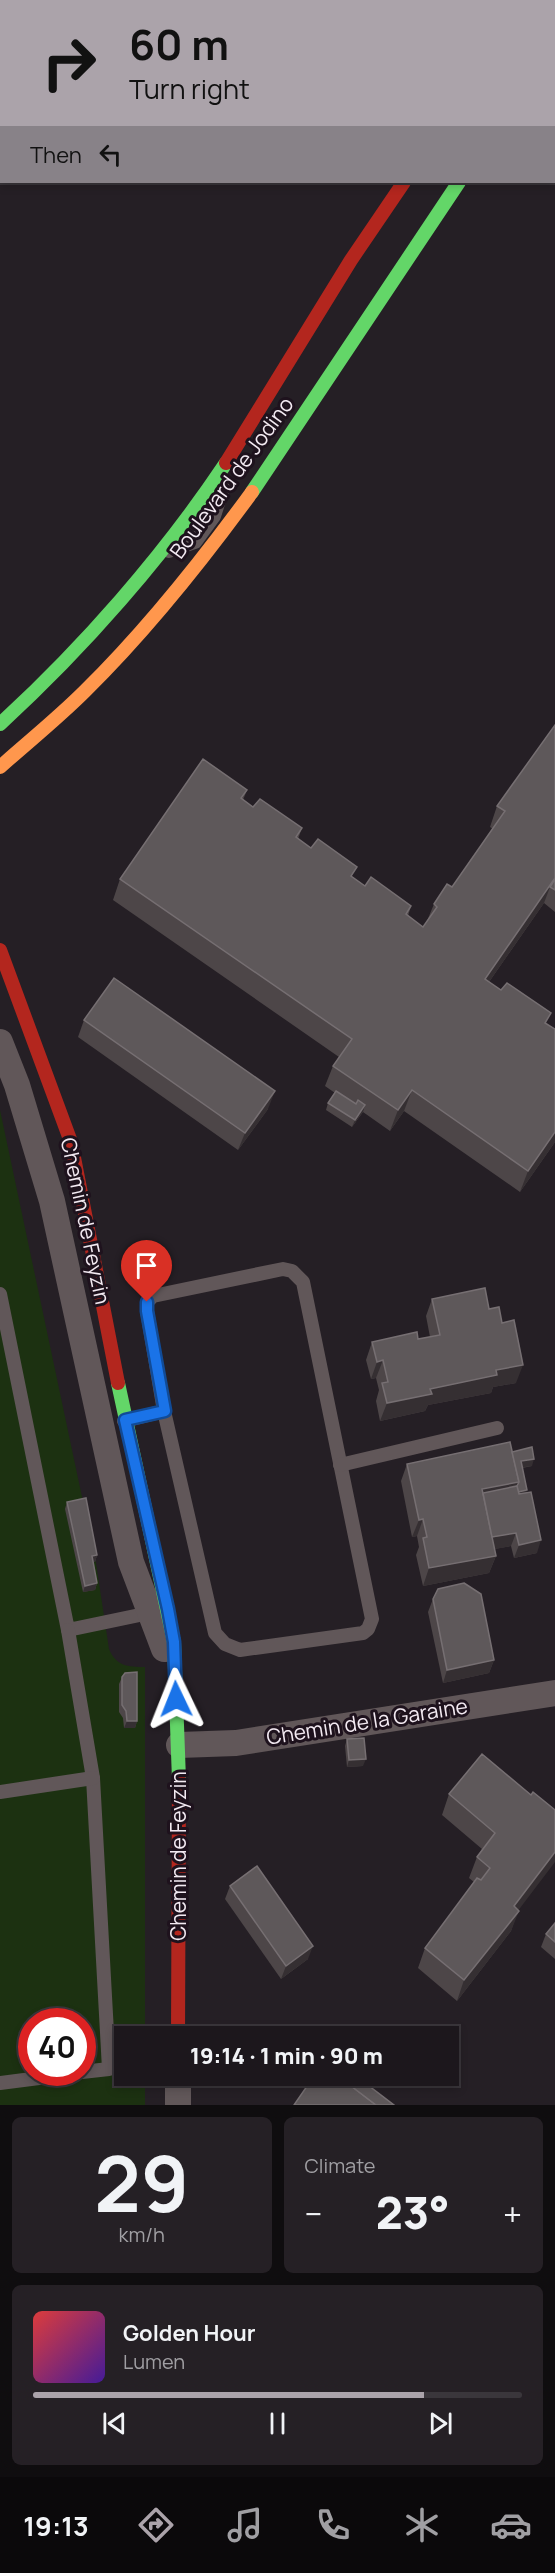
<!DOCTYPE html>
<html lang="en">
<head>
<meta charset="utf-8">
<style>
  :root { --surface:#1c171c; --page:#252025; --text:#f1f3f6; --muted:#a09fa3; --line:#3a363b; --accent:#aba3aa }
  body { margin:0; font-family:Manrope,sans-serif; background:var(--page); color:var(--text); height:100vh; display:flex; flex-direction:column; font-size:22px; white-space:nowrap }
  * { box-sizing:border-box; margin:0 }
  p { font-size:20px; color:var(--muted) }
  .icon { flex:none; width:33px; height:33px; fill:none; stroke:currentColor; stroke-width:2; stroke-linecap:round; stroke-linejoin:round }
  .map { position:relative; height:2105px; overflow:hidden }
  .sheet { display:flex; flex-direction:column; gap:12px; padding:12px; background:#0f0d0f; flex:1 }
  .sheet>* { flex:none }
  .banner { position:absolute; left:0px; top:0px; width:555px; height:183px; box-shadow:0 3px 9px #0003,0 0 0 2px var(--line); background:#aba3aa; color:#111; overflow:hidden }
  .speed { position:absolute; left:18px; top:2008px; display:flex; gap:12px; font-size:30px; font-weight:700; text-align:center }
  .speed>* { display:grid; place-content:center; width:78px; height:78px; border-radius:50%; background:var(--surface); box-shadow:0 3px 9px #0003,0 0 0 2px var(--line); line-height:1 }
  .speed .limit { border:9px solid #d22; background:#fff; color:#111 }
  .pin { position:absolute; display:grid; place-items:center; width:51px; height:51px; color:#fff; margin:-62px -26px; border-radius:50% 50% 50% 0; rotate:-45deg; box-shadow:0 0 6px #0007 }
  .pin .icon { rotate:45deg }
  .me { position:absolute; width:66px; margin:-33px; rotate:358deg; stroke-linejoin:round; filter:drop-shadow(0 0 4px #0008) }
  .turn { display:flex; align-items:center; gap:21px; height:126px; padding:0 30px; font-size:27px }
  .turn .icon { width:78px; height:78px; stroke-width:2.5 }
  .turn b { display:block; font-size:42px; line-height:51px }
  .then { display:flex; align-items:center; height:57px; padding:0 30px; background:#0003; gap:12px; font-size:22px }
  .big { font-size:45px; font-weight:800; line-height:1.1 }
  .sheet .card { flex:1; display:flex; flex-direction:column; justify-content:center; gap:9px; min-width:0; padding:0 21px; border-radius:9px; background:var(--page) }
  .sheet .dial { align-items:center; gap:0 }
  .dial b { font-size:78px; line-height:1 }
  .song { display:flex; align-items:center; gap:18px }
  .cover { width:72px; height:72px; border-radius:9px; background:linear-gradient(135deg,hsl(0 70% 55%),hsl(260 70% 35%)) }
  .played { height:6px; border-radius:3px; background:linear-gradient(90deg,var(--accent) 80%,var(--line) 80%) }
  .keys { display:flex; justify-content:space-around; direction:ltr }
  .heat { display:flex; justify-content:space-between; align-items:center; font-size:33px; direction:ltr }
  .sheet .tiles { flex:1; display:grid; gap:12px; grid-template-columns:1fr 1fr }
  .card:last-child { grid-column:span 2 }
  .trip { position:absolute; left:114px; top:2026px; width:345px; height:60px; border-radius:0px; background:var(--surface); box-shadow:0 3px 9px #0003,0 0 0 2px var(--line); font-weight:800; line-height:60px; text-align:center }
  .dock { display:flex; height:96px; justify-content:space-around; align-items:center; background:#0b090b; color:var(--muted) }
  .dock .icon { width:42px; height:42px }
  .dock .current { color:var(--accent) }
  .dock b { font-size:27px; color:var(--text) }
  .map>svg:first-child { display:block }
  .green { fill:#1c3111; fill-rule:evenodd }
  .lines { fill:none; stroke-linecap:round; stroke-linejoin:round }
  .lane { stroke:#615759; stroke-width:14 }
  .street { stroke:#615759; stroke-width:26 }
  .fast { stroke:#63d668; stroke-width:14 }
  .slow { stroke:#ff974d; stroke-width:14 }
  .jam { stroke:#b3261e; stroke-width:14 }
  .wall { fill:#4d4648 }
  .shaded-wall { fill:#352f32 }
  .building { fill:#5e585a; stroke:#766f72; stroke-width:1.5 }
  .route-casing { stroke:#114b97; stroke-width:15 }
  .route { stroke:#1a73e8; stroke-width:10 }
  .labels { text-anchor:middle; stroke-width:6; stroke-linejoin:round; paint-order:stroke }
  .street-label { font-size:21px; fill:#f3eaf2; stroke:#1e121d }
</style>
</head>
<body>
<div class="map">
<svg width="555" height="2105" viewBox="0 0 555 2105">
  <rect width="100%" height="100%" fill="#251f25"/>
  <path class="green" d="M 0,1110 L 96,1563 L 109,1649 C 116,1666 128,1667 145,1667 L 145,2037 L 124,2037 L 124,2076 L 145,2076 L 145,2105 L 0,2105 ZM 32,2022 L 82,2022 L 82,2073 L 32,2073 Z"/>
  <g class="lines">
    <g class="lane">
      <polyline points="169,551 195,542 214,516 223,488"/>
      <polyline points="0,1294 68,1630 154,1612"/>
      <polyline points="124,1421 164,1411 147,1311 147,1302 153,1296 283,1269 292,1271 303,1282 372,1619 368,1629 363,1633 240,1650 225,1644 215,1633 164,1411"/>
      <polyline points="340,1465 497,1428"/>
      <polyline points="68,1630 93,1778 109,2069 82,2072"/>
      <polyline points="0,1792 93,1778"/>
      <polyline points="0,2083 78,2073"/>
    </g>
    <g class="street">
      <polyline points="0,1042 17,1085 52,1201 131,1562 164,1649"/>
      <polyline points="179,1745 236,1743 555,1693"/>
      <polyline points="178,2105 178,2076"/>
    </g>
    <g class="fast">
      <polyline points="252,492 459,182"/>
      <path d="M 0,724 C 83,648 163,557 226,463"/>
      <polyline points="118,1383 174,1642 179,1780"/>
    </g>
    <g class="slow">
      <polyline points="554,39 555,37"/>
      <path d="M 0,767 C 28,742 58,718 85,691 C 147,630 201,562 252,492"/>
    </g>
    <g class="jam">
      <polyline points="524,2 525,0"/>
      <polyline points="226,463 351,260 404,182"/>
      <polyline points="0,950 71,1142 118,1383"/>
      <polyline points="178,2037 179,1780"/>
    </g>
  </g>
  <g class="wall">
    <polygon points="555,725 555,912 544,903 489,982 547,1024 555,1142 520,1192 404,1111 390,1131 363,1112 352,1127 326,1110 328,1103 335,1093 325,1086 333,1066 339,1057 113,900 120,879 247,790 243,800 253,807 302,828 298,839 365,886 411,906 408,916 423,927 427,921 434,904 452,887 493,829 490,827 497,806"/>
    <polygon points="84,1020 268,1109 238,1150 78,1037"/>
    <polygon points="432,1299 489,1309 516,1383 493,1387 491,1393 428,1405 425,1411 380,1421 376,1401 379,1390 376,1378 371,1379 366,1360 372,1342 418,1339 430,1337 426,1316"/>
    <polygon points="512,1452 532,1466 522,1468 537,1553 514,1558 511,1546 494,1549 496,1556 489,1573 423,1586 416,1555 419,1547 417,1536 412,1537 401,1481 407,1464"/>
    <polygon points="67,1502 97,1555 95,1562 93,1562 97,1583 95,1590 83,1592 65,1509"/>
    <polygon points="433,1599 494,1660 489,1673 443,1683 428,1612"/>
    <polygon points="122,1677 137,1721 135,1728 124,1728 123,1718 119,1712 119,1684"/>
    <polygon points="347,1739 363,1766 347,1767 345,1746"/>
    <polygon points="482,1754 518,1910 511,1931 457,2001 418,1968 425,1948 474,1882 469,1878 477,1857 482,1849 442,1815 449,1794"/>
    <polygon points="230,1886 308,1959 281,1979 225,1899"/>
    <polygon points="555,1923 555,1959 541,1947 546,1934"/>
  </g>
  <g class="shaded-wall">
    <polygon points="555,878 555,881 550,887 544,903 477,999 485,979"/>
    <polygon points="412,1090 404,1111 390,1131 398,1110"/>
    <polygon points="275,1091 268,1109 238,1150 245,1133"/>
    <polygon points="365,1105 363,1112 352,1127 355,1120"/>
    <polygon points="555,1132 555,1142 520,1192 528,1171"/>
    <polygon points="383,1360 376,1378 371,1379 377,1362"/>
    <polygon points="523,1365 516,1383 493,1387 491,1393 428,1405 425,1411 380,1421 387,1403 430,1389 496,1370"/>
    <polygon points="534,1459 532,1466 518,1468 521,1461"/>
    <polygon points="519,1482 527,1490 525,1496 483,1505 482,1489"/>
    <polygon points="423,1519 417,1536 412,1537 419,1520"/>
    <polygon points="516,1533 511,1546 485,1551 490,1538"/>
    <polygon points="541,1540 537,1553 514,1558 519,1545"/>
    <polygon points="97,1555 95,1562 89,1563 92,1556"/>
    <polygon points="496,1556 489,1573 423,1586 429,1568"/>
    <polygon points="97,1583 95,1590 83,1592 85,1586"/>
    <polygon points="494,1660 489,1673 443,1683 447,1670"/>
    <polygon points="127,1721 137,1721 135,1728 124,1728"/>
    <polygon points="366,1759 363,1766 347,1767 349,1760"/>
    <polygon points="555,1852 555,1862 511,1920 519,1911 511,1931 457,2001 464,1980 514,1906"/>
    <polygon points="313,1946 308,1959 281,1979 286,1966"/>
  </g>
  <g class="building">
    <polygon points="555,725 555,878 485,979 501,990 507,983 551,1013 545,1023 555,1029 555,1132 528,1171 412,1090 398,1110 333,1066 352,1039 120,879 203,759 247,790 241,798 253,807 260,799 302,828 296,837 311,848 318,839 357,867 351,876 365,886 371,877 411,906 406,914 423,927 437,907 434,904 447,884 452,887 505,811 497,806"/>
    <polygon points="555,879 555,890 550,887"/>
    <polygon points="114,978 275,1091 245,1133 84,1020"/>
    <polygon points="336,1091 356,1104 358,1100 365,1105 355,1120 328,1103"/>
    <polygon points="485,1288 489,1309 499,1307 502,1323 514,1320 523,1365 496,1370 497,1375 430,1389 432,1394 387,1403 382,1383 388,1382 383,1360 377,1362 372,1342 417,1332 418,1339 440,1335 432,1299"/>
    <polygon points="510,1442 519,1482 482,1489 496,1556 429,1568 423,1538 427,1537 423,1519 419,1520 407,1464"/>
    <polygon points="532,1447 534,1459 521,1461 527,1490 518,1492 517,1486 519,1482 512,1452"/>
    <polygon points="517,1486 519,1494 531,1492 541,1540 519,1545 516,1533 492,1537 483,1493"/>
    <polygon points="86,1498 97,1555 92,1556 97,1583 85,1586 67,1502"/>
    <polygon points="464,1583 481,1594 494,1660 447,1670 433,1599 438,1589"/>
    <polygon points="137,1672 137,1721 127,1721 126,1711 122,1705 122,1677 125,1673"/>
    <polygon points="364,1738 366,1759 349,1760 347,1739"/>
    <polygon points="482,1754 531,1795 533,1792 555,1810 555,1852 514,1906 519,1911 464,1980 425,1948 477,1878 481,1880 490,1868 477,1857 495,1833 449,1794"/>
    <polygon points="257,1866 313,1946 286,1966 230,1886"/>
    <polygon points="555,1923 555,1942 546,1934"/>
    <polygon points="314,2076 338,2076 376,2105 294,2105"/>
    <polygon points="338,2076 356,2076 394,2105 376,2105"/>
  </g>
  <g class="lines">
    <g class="route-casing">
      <polyline id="route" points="147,1302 147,1311 165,1411 125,1420 168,1609 174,1642 176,1699"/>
    </g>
    <use href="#route" class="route"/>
  </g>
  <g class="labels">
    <g class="street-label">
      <text transform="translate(232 478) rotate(-54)" y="7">Boulevard de Jodino</text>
      <text transform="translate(85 1221) rotate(78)" y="7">Chemin de Feyzin</text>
      <text transform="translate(367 1722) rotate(-9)" y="7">Chemin de la Garaine</text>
      <text transform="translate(179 1856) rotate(-90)" y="7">Chemin de Feyzin</text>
    </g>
  </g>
</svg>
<div class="speed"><div class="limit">40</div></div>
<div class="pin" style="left:147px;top:1302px;background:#d93025"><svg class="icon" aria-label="arrive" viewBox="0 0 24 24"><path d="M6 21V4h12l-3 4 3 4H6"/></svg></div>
<svg class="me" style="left:176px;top:1699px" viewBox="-20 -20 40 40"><path d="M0-17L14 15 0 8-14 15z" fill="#1a73e8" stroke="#fff" stroke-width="4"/></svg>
<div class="trip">19:14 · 1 min · 90 m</div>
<div class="banner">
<div class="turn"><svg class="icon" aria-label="right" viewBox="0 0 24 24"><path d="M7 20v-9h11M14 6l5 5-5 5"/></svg><div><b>60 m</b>Turn right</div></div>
<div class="then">Then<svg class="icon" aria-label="left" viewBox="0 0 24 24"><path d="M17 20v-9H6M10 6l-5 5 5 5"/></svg></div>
</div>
</div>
<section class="sheet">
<div class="tiles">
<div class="card dial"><b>29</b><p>km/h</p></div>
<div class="card"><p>Climate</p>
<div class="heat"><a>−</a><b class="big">23°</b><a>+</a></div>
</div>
<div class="card">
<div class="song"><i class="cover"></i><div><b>Golden Hour</b><p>Lumen</p></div></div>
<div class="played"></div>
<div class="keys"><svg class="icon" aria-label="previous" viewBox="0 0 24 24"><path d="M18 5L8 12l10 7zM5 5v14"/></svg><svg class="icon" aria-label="pause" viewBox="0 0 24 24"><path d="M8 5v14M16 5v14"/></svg><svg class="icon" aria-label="next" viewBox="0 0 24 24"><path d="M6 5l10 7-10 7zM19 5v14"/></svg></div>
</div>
</div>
</section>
<nav class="dock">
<b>19:13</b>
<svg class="icon current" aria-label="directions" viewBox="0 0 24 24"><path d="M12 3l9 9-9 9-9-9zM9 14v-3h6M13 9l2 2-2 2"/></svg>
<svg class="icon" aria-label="music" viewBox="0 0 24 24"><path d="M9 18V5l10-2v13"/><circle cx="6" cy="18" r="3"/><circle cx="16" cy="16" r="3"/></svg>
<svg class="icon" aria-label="phone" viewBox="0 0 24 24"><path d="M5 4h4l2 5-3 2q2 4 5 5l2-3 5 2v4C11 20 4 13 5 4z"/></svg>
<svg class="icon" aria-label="climate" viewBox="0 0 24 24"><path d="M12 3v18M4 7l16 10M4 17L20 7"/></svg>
<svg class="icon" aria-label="car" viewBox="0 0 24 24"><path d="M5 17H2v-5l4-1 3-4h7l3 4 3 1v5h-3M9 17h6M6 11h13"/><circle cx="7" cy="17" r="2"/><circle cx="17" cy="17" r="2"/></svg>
</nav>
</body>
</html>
